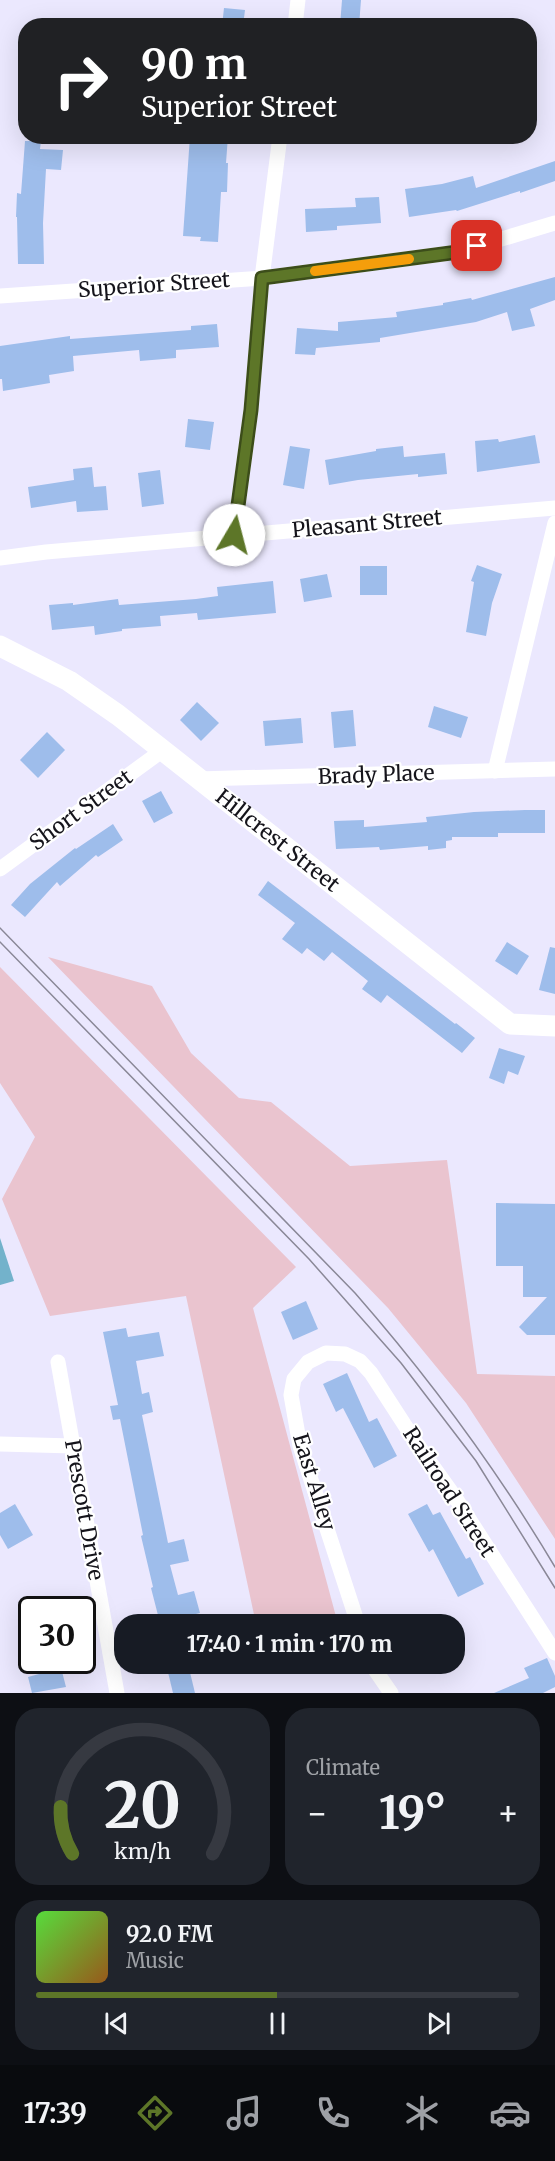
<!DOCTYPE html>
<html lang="en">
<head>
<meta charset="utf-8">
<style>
  :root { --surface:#171b24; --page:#20242c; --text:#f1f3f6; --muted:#9ea1a6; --line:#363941; --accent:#5d7628 }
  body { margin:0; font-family:Merriweather,serif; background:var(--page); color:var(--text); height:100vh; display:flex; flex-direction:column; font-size:22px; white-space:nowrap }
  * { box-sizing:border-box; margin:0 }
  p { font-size:20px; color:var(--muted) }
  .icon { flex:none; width:33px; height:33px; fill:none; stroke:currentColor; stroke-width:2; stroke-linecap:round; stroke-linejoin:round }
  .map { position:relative; height:1693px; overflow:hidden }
  .sheet { display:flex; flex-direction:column; gap:15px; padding:15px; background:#0d0f14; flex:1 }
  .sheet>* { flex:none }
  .banner { position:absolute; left:18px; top:18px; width:519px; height:126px; border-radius:24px; box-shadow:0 6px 24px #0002; background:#202124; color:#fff; overflow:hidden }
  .speed { position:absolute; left:18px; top:1596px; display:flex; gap:12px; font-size:30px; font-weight:700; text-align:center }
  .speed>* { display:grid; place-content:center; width:78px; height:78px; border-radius:50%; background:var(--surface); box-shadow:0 6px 24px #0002; line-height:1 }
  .speed .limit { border:3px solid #111; border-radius:9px; background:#fff; color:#111 }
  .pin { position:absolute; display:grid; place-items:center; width:51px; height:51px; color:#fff; margin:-26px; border-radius:12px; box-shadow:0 3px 9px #0006 }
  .me { position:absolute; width:66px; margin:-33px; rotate:8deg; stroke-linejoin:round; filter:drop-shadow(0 0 4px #0008) }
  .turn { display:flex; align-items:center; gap:21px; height:126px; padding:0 24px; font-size:27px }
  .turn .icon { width:78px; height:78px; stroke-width:2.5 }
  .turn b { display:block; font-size:42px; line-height:51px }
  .big { font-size:45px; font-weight:700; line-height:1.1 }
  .sheet .card { flex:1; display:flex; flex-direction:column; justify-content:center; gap:9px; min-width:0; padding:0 21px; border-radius:24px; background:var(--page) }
  .sheet .dial { align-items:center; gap:0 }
  .dial svg { height:156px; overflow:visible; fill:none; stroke:var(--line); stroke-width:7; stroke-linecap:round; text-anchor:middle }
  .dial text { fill:var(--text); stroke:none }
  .song { display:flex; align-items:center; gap:18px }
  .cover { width:72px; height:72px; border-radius:9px; background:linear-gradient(135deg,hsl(110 70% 55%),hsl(30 70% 35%)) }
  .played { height:6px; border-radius:3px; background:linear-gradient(90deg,var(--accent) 50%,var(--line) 50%) }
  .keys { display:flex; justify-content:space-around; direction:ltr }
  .heat { display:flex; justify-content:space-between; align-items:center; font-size:33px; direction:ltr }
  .sheet .tiles { flex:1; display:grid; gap:15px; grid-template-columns:1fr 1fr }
  .card:last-child { grid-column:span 2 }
  .trip { position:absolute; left:114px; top:1614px; width:351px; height:60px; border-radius:24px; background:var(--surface); box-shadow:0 6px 24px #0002; font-weight:700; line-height:60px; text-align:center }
  .tabs { display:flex; height:96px; justify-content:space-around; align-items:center; background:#090b0e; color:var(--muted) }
  .tabs .icon { width:42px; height:42px }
  .tabs .active { color:var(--accent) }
  .tabs b { font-size:27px; color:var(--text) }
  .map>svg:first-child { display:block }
  .green { fill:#eac4cf }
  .water { fill:#73b2cb }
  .building { fill:#9ebdeb }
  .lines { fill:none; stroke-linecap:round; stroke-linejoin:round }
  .street { stroke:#fff; stroke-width:15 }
  .secondary { stroke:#fff; stroke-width:21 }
  .tram { stroke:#8a8897; stroke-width:1.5 }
  .route-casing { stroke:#3c4d1a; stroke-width:15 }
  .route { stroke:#5d7628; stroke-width:10 }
  .slow { stroke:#f59e0b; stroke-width:10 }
  .labels { text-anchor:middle; stroke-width:4.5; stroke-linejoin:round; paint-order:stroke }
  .street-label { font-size:21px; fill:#15141b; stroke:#fff }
</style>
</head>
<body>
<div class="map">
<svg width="555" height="1693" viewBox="0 0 555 1693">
  <rect width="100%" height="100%" fill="#ebe8fe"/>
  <g class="green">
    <polygon points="48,957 152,986 191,1053 239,1098 271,1102 350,1166 447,1160 477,1374 555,1376 555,1539 466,1403 388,1308"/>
    <polygon points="0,967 296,1267 253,1308 338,1624 256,1624 186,1296 50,1316 2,1199 35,1137 0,1083"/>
  </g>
  <polygon class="water" points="0,1238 14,1281 0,1285"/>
  <g class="building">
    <polygon points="342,0 361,0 359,26 340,26"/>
    <polygon points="224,8 245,10 243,26 222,26"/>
    <polygon points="190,136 228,136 226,163 228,163 227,192 221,192 218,242 200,241 201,237 183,236"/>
    <polygon points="25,141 41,141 40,149 63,150 61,170 46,169 43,223 44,264 18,264 17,217 16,217 17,193 21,194"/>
    <polygon points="555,161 555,181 520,193 520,191 457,211 456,210 409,217 405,189 442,184 473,176 476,188"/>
    <polygon points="379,197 381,223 337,226 337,230 306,232 305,209 356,207 355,198"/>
    <polygon points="555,277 555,300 530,309 535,326 512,331 507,312 476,322 380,338 380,342 316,348 315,355 295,354 297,328 338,331 338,322 397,317 396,312 443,305 443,303 471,298 472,300"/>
    <polygon points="217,324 219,347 176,350 176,358 140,361 139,350 73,356 74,371 49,375 50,383 3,391 2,379 0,379 0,346 70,336 70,339 191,330 191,326"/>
    <polygon points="188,419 214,422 210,450 185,447"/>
    <polygon points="535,435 540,463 477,472 475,441 498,439 499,442"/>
    <polygon points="290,446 310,449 304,489 283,485"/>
    <polygon points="403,446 404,457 445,453 447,474 418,477 418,474 358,480 329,485 325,460 376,451 376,449"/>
    <polygon points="92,467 94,487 106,486 108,510 77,512 76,501 31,508 28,487 74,480 73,469"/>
    <polygon points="160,470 164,504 142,507 138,473"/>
    <polygon points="477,565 502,574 492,603 486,636 466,632 474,582 471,581"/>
    <rect x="360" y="566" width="27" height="29"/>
    <polygon points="327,574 332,597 304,602 300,579"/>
    <polygon points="273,581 276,613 198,620 197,613 160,616 161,626 122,629 122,631 95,635 94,626 52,630 49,605 73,603 73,605 118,599 119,605 196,599 218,596 217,587"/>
    <polygon points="197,702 219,723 201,741 180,720"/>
    <polygon points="434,706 468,717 461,738 428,727"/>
    <polygon points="353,710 356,746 334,748 331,712"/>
    <polygon points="301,718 303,743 265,746 263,721"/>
    <polygon points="47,732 65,750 38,778 20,760"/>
    <polygon points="161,791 173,813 154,823 142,801"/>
    <polygon points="525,810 545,810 545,833 498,833 498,837 452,837 452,840 446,841 446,848 428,850 428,846 380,850 379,847 336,849 334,821 364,820 364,827 427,822 426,817 474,812"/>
    <polygon points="113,824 123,840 98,857 96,855 60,886 57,882 25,917 11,905 30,884 75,848 76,849"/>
    <polygon points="268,881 455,1024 456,1023 475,1038 462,1053 387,995 381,1003 362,989 368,981 332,952 324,961 307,948 302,954 282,939 295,923 258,895"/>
    <polygon points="507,942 529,956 517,975 495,961"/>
    <polygon points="550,947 555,948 555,994 539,990"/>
    <polygon points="499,1048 525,1056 518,1075 508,1071 504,1084 489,1078"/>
    <polygon points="496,1203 555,1204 555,1335 527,1335 519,1327 547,1297 523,1297 523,1266 496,1266"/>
    <polygon points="306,1301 318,1329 293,1340 281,1312"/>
    <polygon points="126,1328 128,1337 159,1332 164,1356 136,1361 142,1394 149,1392 153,1412 142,1415 168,1543 184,1539 189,1561 170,1565 178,1595 194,1591 200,1613 160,1623 151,1588 153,1587 141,1536 143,1535 120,1419 113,1420 110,1406 118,1405 103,1332"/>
    <polygon points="347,1373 369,1422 377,1418 397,1456 374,1468 343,1408 336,1412 323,1384"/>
    <polygon points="15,1504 33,1535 8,1549 0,1535 0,1513"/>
    <polygon points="427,1504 433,1515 440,1512 466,1559 470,1557 484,1584 458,1597 433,1549 429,1552 408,1514"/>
    <polygon points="547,1658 555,1676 555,1687 543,1693 494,1693 529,1678 524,1668"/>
    <polygon points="35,1660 59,1660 66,1687 32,1693 28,1677 39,1674"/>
    <polygon points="166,1664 188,1664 195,1693 173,1693"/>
  </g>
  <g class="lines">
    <g class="street">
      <polyline points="295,26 298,0"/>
      <polyline points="0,296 262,278 458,252 555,223"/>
      <polyline points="234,535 251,410 262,278 280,136"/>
      <polyline points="0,558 46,552 555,508"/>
      <polyline points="495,771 555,523"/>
      <polyline points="198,779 555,769"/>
      <polyline points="0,869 163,750"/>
      <polyline points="58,1362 117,1693"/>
      <polyline points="0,1444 73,1446"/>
      <polyline points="358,1624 300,1446 291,1395 294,1379 308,1362 326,1353 345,1354 360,1361 371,1373 417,1444 455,1497 555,1653"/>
      <polyline points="371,1664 391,1693"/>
    </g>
    <path class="secondary" id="s1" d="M 0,646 L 69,681 L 118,715 L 510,1024 L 555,1026"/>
    <g class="tram">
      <path d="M 0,928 L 355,1293 C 431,1380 496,1468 555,1567"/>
      <polyline points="0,942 309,1259 401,1363 476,1461 555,1588"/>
    </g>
  </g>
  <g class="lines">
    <g class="route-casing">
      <polyline id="route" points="234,535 251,410 262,278 458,252 477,246"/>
    </g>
    <use href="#route" class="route"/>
    <polyline class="slow" points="315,271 409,259"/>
  </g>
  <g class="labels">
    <g class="street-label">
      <text transform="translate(154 285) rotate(-4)" y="7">Superior Street</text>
      <text transform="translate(367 524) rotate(-5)" y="7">Pleasant Street</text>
      <text transform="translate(376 775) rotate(-2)" y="7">Brady Place</text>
      <text transform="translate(81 810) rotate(-36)" y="7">Short Street</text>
      <text dy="7" stroke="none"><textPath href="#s1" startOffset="340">Hillcrest Street</textPath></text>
      <text transform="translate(314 1482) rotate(73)" y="7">East Alley</text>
      <text transform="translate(449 1492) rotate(57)" y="7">Railroad Street</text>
      <text transform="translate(84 1510) rotate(80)" y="7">Prescott Drive</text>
    </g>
  </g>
</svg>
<div class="speed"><div class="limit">30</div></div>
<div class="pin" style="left:477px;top:246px;background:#d93025"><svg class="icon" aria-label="arrive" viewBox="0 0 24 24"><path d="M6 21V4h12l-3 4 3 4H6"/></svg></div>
<svg class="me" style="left:234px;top:535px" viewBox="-20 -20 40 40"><circle r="19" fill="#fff"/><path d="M0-13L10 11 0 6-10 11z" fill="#5d7628"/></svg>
<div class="trip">17:40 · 1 min · 170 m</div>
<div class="banner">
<div class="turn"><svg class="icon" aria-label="right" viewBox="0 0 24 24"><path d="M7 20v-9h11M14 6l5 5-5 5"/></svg><div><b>90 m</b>Superior Street</div></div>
</div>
</div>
<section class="sheet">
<div class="tiles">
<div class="card dial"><svg viewBox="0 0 100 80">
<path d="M14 69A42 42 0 1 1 86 69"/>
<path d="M14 69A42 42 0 0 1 8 45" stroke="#5d7628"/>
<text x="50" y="56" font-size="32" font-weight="700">20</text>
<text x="50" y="72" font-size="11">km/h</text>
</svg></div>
<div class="card"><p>Climate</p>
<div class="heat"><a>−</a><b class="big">19°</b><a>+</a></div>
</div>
<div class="card">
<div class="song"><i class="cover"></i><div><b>92.0 FM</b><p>Music</p></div></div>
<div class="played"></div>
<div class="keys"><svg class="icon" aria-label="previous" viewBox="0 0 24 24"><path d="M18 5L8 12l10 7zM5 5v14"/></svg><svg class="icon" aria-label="pause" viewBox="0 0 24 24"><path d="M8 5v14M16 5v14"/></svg><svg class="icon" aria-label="next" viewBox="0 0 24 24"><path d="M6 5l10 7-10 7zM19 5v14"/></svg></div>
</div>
</div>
</section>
<nav class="tabs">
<b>17:39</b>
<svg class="icon active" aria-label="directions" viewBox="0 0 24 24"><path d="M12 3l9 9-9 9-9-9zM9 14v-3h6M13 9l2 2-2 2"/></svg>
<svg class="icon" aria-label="music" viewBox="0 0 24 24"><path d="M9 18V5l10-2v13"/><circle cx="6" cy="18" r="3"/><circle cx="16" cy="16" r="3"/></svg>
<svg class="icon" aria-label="phone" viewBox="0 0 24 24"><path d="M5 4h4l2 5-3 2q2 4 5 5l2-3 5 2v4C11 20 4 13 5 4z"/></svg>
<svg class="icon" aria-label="climate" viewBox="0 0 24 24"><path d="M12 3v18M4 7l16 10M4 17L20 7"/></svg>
<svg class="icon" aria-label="car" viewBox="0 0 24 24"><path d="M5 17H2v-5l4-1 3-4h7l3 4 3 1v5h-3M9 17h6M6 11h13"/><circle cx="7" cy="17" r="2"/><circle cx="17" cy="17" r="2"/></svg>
</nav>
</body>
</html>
